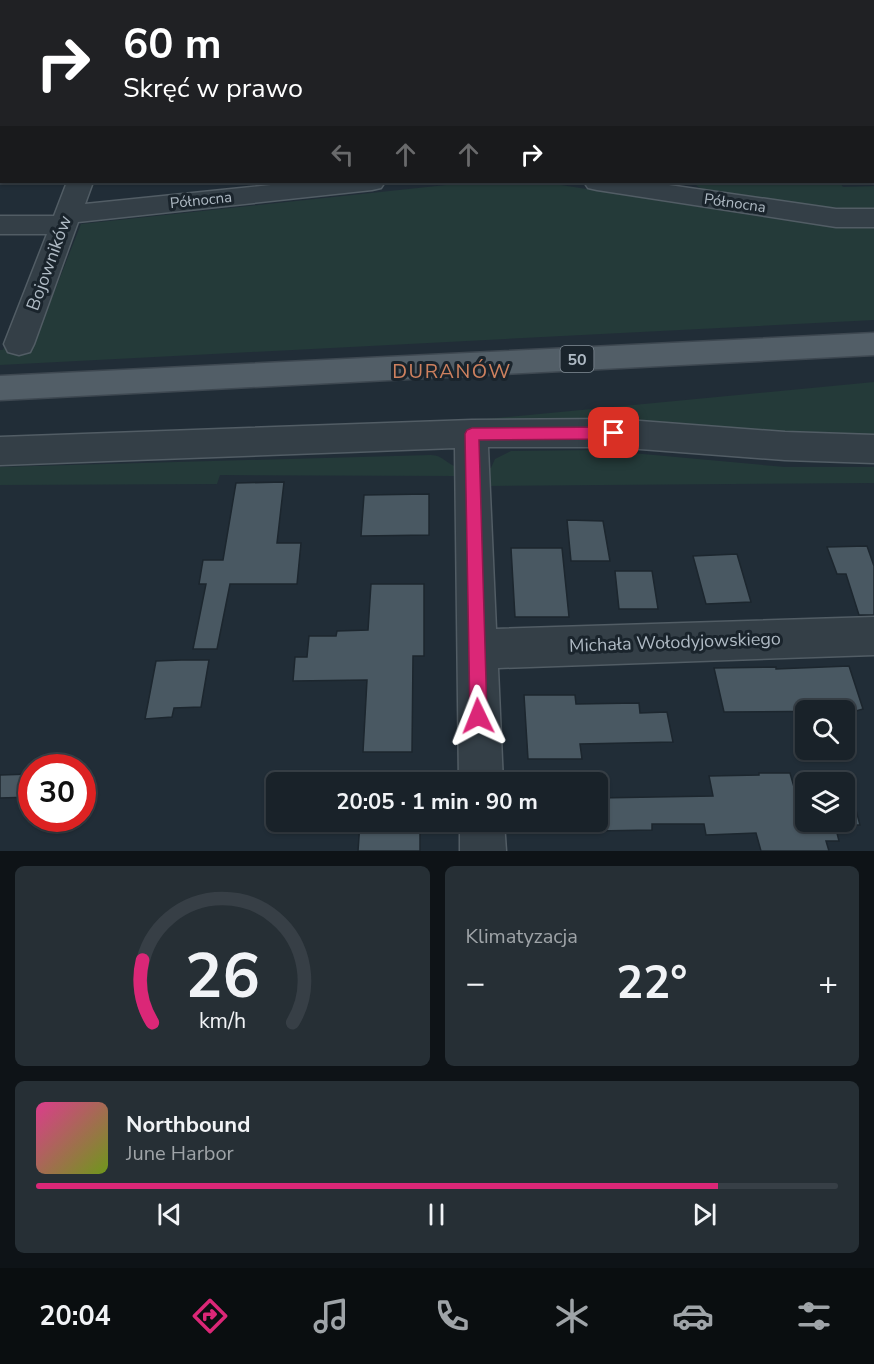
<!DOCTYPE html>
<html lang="pl">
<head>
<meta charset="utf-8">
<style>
  :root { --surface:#192229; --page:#262f35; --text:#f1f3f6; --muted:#9fa4a8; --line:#373f46; --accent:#db2777 }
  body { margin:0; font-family:"Nunito Sans",sans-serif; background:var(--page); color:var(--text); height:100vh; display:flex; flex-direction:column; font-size:22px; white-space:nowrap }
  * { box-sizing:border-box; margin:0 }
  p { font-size:20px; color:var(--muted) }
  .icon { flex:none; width:33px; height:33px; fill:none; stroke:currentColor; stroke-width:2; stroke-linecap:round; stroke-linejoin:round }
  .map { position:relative; height:851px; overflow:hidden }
  .details { display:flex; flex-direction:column; gap:15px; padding:15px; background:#0e1317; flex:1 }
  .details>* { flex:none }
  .banner { position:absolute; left:0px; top:0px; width:874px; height:183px; box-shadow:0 2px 4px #0004,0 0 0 2px var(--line); background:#202124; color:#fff; overflow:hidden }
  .tools { position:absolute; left:795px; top:700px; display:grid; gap:12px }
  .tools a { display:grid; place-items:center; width:60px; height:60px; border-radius:9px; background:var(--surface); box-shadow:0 2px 4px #0004,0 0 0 2px var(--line); font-size:30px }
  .speed { position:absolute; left:18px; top:754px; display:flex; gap:12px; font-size:30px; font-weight:700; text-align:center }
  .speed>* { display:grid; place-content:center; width:78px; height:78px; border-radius:50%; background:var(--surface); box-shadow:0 2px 4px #0004,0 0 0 2px var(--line); line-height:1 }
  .speed .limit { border:9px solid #d22; background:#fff; color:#111 }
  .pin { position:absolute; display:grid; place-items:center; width:51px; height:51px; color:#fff; margin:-26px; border-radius:12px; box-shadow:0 3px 9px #0006 }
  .me { position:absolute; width:66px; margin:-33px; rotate:358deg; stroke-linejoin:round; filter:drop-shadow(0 0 4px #0008) }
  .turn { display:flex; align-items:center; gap:21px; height:126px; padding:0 24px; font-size:27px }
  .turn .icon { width:78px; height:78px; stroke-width:2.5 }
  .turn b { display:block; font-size:42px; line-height:51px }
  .lanes { display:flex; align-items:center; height:57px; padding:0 24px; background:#0003; justify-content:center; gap:30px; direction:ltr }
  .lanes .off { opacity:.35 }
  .big { font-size:45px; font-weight:700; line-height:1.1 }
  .details .widget { flex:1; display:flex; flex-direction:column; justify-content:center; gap:9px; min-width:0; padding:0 21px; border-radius:9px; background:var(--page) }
  .details .dial { align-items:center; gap:0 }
  .dial svg { height:156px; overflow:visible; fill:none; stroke:var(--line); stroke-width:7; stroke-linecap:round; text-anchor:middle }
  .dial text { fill:var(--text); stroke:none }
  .song { display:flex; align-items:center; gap:18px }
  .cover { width:72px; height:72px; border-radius:9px; background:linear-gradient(135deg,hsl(330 70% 55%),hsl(80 70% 35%)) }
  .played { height:6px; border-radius:3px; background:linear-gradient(90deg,var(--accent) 85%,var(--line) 85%) }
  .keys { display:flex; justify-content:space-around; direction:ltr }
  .heat { display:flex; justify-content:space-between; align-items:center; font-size:33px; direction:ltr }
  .details .tiles { flex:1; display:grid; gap:15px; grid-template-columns:1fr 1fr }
  .widget:last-child { grid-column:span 2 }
  .trip { position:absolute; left:266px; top:772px; width:342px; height:60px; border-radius:9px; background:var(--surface); box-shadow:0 2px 4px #0004,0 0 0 2px var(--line); font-weight:700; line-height:60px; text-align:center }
  .tab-bar { display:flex; height:96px; justify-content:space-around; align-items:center; background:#0a0e10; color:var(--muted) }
  .tab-bar .icon { width:42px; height:42px }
  .tab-bar .current { color:var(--accent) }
  .tab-bar b { font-size:27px; color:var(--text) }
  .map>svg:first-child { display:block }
  .green { fill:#243a39 }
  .building { fill:#495862; stroke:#1c262e; stroke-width:1.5 }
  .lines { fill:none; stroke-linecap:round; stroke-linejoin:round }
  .street-casing { stroke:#525d65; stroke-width:3 }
  .primary-casing { stroke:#3e4851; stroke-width:3 }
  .street { fill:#343f47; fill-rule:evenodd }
  .primary { fill:#525e67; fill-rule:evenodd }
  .route { fill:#db2777; stroke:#8e194d; stroke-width:1.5 }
  .labels { text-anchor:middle; stroke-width:6; stroke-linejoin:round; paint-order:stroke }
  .far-street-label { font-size:15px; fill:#afbac4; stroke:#1a242c }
  .shield { fill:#1a242c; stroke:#828d96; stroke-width:1.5 }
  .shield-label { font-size:16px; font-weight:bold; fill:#afbac4 }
  .street-label { font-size:18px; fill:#afbac4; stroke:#1a242c }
  .neighbourhood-label { font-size:20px; letter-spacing:1.5px; fill:#ce815f; stroke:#1a242c }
</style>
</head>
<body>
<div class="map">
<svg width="874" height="851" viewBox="0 0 874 851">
  <rect width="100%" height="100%" fill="#212d37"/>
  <g class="green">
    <polygon points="474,182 555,184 782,220 874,226 874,320 0,365 0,350 3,350 7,339 34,335 46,313 81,224"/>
    <polygon points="692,182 839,182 843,187 874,186 874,210 810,206 704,191"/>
    <polygon points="874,382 874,436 455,422"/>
    <polygon points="599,450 785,467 874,467 874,483 486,486 484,468 491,468 495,459 511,451"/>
    <path d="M 431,455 C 443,455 447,465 458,467 L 459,476 L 220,475 L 217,484 L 0,485 L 0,467 Z"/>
  </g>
  <g class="building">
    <polygon points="284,482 277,543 301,543 297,584 230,584 217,649 193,649 206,584 199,584 203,560 223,560 236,483"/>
    <polygon points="429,494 429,535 361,536 364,495"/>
    <polygon points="567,520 603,521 610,561 571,561"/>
    <polygon points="867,546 874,566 874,615 859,615 846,574 837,574 827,547"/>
    <polygon points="511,548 562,548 569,617 515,617"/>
    <polygon points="737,554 751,602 706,604 693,556"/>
    <polygon points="615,571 652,571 658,609 619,609"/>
    <polygon points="371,584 424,584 424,656 413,656 412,752 363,752 367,680 293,681 295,657 307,657 309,636 336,636 337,631 368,630"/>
    <polygon points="181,660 209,660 201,707 174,708 172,717 145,719 156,661"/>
    <polygon points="849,666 863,709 856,711 724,712 714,668 776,667 776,669"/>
    <polygon points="524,695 575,695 576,704 639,703 640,713 667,712 673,742 580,744 582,759 528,759"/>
    <polygon points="759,773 790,773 794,787 806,787 806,822 844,822 844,788 850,788 860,825 835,825 839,841 826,841 829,851 761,851 756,833 706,835 704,824 652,824 652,830 597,831 597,798 713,796 709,776 759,775"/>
    <polygon points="32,774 32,797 0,798 0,775"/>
    <polygon points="360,822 420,822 420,851 358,851"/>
  </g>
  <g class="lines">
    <g class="street-casing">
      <g id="street">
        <rect x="142" y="0" width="20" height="2"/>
        <rect x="382" y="0" width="20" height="2"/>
        <polygon points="619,0 639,0 640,2 620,2"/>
        <polygon points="67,182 93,182 85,204 300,182 385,182 381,188 372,190 78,222 34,344 30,352 19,355 8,352 4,344 47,234 0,234 0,216 54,216"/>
        <polygon points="584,182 648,182 836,209 874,209 874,227 836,227 597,190 588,188"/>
        <polygon points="614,419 785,432 874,435 874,463 785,460 614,447 488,447 496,629 874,617 874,655 498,668 503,783 459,783 455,448 0,465 0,437 472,420"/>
        <polygon points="460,822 504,822 506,851 460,851"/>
      </g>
    </g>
    <g class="primary-casing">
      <polygon id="primary" points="874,333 874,355 0,400 0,376"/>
    </g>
    <use href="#street" class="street"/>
    <use href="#primary" class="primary"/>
  </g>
  <polygon class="route" points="614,427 621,433 614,439 479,440 487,716 485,722 478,724 472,722 470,716 465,434 467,430 472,428"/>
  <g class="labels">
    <g class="far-street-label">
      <text transform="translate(201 200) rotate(-6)" y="5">Północna</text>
      <text transform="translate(735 203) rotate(8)" y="5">Północna</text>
    </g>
    <rect class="shield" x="560.5" y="346" width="33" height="26" rx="4.5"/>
    <g class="shield-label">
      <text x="577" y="365">50</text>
    </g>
    <g class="street-label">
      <text transform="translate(49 263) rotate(-70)" y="6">Bojowników</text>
      <text transform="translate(675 642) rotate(-2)" y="6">Michała Wołodyjowskiego</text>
    </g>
    <g class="neighbourhood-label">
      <text x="452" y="378">DURANÓW</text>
    </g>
  </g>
</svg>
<div class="tools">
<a><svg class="icon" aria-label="search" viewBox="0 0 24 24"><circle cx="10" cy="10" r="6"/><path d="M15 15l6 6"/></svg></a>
<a><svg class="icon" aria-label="layers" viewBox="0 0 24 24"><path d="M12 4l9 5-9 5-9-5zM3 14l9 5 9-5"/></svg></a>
</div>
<div class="speed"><div class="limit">30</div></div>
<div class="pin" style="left:614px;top:433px;background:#d93025"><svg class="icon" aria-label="arrive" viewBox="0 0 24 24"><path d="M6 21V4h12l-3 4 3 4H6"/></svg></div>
<svg class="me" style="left:478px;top:716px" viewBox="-20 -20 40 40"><path d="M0-17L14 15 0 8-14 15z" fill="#db2777" stroke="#fff" stroke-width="4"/></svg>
<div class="trip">20:05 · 1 min · 90 m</div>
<div class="banner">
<div class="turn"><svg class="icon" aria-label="right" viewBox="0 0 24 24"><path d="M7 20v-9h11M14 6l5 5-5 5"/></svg><div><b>60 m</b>Skręć w prawo</div></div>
<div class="lanes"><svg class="icon off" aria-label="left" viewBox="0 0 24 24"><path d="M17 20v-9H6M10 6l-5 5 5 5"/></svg><svg class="icon off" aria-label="ahead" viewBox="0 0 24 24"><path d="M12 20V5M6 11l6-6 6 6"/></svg><svg class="icon off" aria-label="ahead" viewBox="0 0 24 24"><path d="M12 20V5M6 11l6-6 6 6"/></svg><svg class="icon" aria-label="right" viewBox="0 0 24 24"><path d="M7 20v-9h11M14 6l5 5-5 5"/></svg></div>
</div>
</div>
<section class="details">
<div class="tiles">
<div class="widget dial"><svg viewBox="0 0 100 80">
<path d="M14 69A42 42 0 1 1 86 69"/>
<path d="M14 69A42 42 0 0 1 9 37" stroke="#db2777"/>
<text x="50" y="56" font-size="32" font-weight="700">26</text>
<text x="50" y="72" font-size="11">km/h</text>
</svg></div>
<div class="widget"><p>Klimatyzacja</p>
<div class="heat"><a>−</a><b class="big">22°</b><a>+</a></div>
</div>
<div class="widget">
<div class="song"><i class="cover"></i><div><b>Northbound</b><p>June Harbor</p></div></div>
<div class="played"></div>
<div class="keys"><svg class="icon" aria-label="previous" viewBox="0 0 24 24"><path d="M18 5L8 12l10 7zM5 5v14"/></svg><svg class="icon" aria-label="pause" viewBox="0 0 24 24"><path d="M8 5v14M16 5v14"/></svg><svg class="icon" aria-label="next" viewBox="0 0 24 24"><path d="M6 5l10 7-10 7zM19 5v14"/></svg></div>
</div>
</div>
</section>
<nav class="tab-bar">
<b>20:04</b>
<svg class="icon current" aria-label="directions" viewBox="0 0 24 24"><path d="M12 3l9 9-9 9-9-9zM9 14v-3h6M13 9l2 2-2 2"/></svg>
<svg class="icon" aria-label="music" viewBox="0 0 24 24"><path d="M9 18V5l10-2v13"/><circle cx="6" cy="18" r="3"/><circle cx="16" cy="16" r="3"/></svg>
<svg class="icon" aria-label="phone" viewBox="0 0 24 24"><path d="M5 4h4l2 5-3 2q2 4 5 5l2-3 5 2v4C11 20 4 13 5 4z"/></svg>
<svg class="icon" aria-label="climate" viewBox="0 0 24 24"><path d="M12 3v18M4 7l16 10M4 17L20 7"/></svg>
<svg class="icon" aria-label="car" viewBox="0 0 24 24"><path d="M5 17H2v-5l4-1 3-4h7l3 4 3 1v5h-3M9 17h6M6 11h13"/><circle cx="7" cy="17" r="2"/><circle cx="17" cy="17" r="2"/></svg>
<svg class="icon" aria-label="filters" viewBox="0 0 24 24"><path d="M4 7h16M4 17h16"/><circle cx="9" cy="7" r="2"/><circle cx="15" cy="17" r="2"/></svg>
</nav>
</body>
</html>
